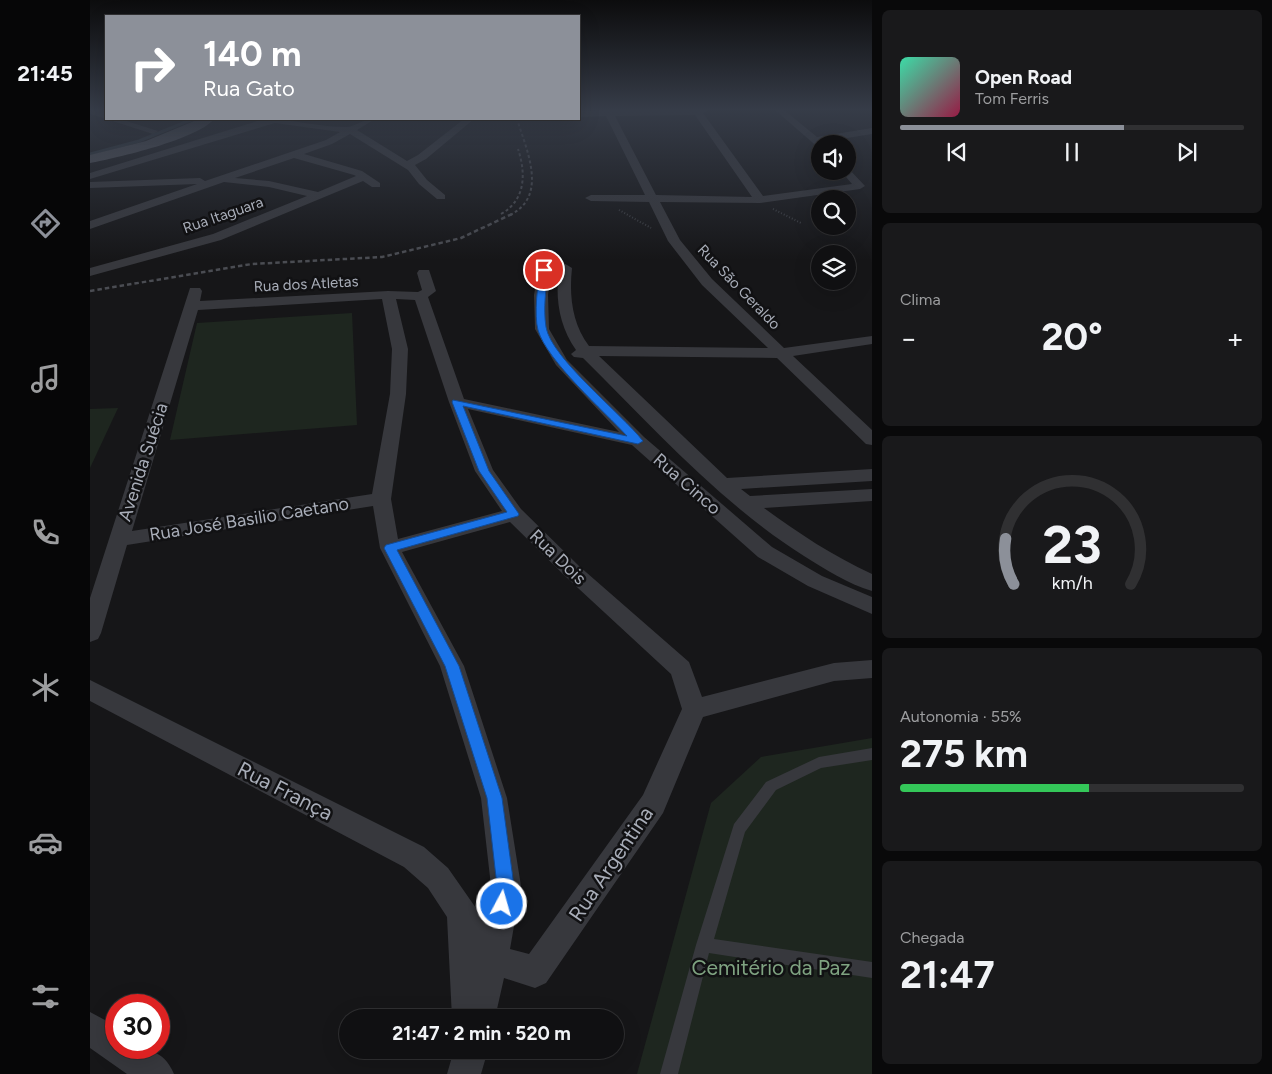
<!DOCTYPE html>
<html lang="pt">
<head>
<meta charset="utf-8">
<style>
  :root { --surface:#101012; --page:#19191b; --text:#f1f3f6; --muted:#9c9d9f; --line:#303032; --accent:#8c9099 }
  body { margin:0; font-family:Figtree,sans-serif; background:var(--page); color:var(--text); height:100vh; display:flex; flex-direction:column; font-size:19px; white-space:nowrap }
  * { box-sizing:border-box; margin:0 }
  p { font-size:16px; color:var(--muted) }
  .icon { flex:none; width:28px; height:28px; fill:none; stroke:currentColor; stroke-width:2; stroke-linecap:round; stroke-linejoin:round }
  .map { position:relative; flex:1; overflow:hidden }
  .sheet { display:flex; flex-direction:column; gap:10px; padding:10px; background:#09090a; width:400px }
  .sheet>* { flex:none }
  .guide { position:absolute; left:15px; top:15px; width:475px; height:105px; border-radius:0px; box-shadow:0 5px 20px #0002,0 0 0 1px var(--line); background:#8c9099; color:#fff; overflow:hidden }
  .controls { position:absolute; left:721px; top:135px; display:grid; gap:10px }
  .controls a { display:grid; place-items:center; width:45px; height:45px; border-radius:50%; background:var(--surface); box-shadow:0 5px 20px #0002,0 0 0 1px var(--line); font-size:25px }
  .speed { position:absolute; left:15px; top:994px; display:flex; gap:10px; font-size:25px; font-weight:700; text-align:center }
  .speed>* { display:grid; place-content:center; width:65px; height:65px; border-radius:50%; background:var(--surface); box-shadow:0 5px 20px #0002,0 0 0 1px var(--line); line-height:1 }
  .speed .limit { border:8px solid #d22; background:#fff; color:#111 }
  .pin { position:absolute; display:grid; place-items:center; width:42px; height:42px; color:#fff; margin:-21px; border:2px solid #fff; border-radius:50%; box-shadow:0 1px 5px #0007 }
  .me { position:absolute; width:55px; margin:-28px; rotate:6deg; stroke-linejoin:round; filter:drop-shadow(0 0 4px #0008) }
  .turn { display:flex; align-items:center; gap:18px; height:105px; padding:0 15px; font-size:22px }
  .turn .icon { width:65px; height:65px; stroke-width:2.5 }
  .turn b { display:block; font-size:35px; line-height:42px }
  .big { font-size:38px; font-weight:700; line-height:1.1 }
  .sheet .tile { flex:1; display:flex; flex-direction:column; justify-content:center; gap:8px; min-width:0; padding:0 18px; border-radius:8px; background:var(--page) }
  .sheet .dial { align-items:center; gap:0 }
  .dial svg { height:130px; overflow:visible; fill:none; stroke:var(--line); stroke-width:7; stroke-linecap:round; text-anchor:middle }
  .dial text { fill:var(--text); stroke:none }
  .song { display:flex; align-items:center; gap:15px }
  .cover { width:60px; height:60px; border-radius:8px; background:linear-gradient(135deg,hsl(160 70% 55%),hsl(340 70% 35%)) }
  .played { height:5px; border-radius:2px; background:linear-gradient(90deg,var(--accent) 65%,var(--line) 65%) }
  .keys { display:flex; justify-content:space-around; direction:ltr }
  .heat { display:flex; justify-content:space-between; align-items:center; font-size:28px; direction:ltr }
  .charge { height:8px; border-radius:4px; background:linear-gradient(90deg,#34c759 55%,var(--line) 0) }
  .trip { position:absolute; left:249px; top:1009px; width:285px; height:50px; border-radius:25px; background:var(--surface); box-shadow:0 5px 20px #0002,0 0 0 1px var(--line); font-weight:700; line-height:50px; text-align:center }
  main { display:flex; flex:1; min-height:0 }
  .dock { display:flex; flex-direction:column; width:90px; justify-content:space-around; align-items:center; background:#060607; color:var(--muted) }
  .dock .icon { width:35px; height:35px }
  .dock .current { color:var(--accent) }
  .dock b { font-size:22px; color:var(--text) }
  .map>svg:first-child { display:block }
  .green { fill:#1e261f }
  .lines { fill:none; stroke-linecap:round; stroke-linejoin:round }
  .stream { stroke:#2c353c; stroke-width:3 }
  .path { stroke:#3d3f44; stroke-width:2; stroke-dasharray:1 2; stroke-linecap:butt }
  .service { fill:#37383d; fill-rule:evenodd }
  .minor { fill:#37383d; fill-rule:evenodd }
  .primary { fill:#53555c; fill-rule:evenodd }
  .rail-far1 { stroke:#4a4c52; stroke-width:2; stroke-dasharray:3 2.5; stroke-linecap:butt }
  .rail { stroke:#4a4c52; stroke-width:2.5; stroke-dasharray:4.5 3; stroke-linecap:butt }
  .route { fill:#1a73e8; stroke:#114b97 }
  .labels { text-anchor:middle; stroke-width:5; stroke-linejoin:round; paint-order:stroke }
  .far-street-label { font-size:15px; fill:#a8adb8; stroke:#111113 }
  .street-label { font-size:18px; fill:#a8adb8; stroke:#111113 }
  .near-street-label { font-size:21px; fill:#a8adb8; stroke:#111113 }
  .near-park-label { font-size:21px; fill:#7fa381; stroke:#111113 }
</style>
</head>
<body>
<main>
<nav class="dock">
<b>21:45</b>
<svg class="icon current" aria-label="directions" viewBox="0 0 24 24"><path d="M12 3l9 9-9 9-9-9zM9 14v-3h6M13 9l2 2-2 2"/></svg>
<svg class="icon" aria-label="music" viewBox="0 0 24 24"><path d="M9 18V5l10-2v13"/><circle cx="6" cy="18" r="3"/><circle cx="16" cy="16" r="3"/></svg>
<svg class="icon" aria-label="phone" viewBox="0 0 24 24"><path d="M5 4h4l2 5-3 2q2 4 5 5l2-3 5 2v4C11 20 4 13 5 4z"/></svg>
<svg class="icon" aria-label="climate" viewBox="0 0 24 24"><path d="M12 3v18M4 7l16 10M4 17L20 7"/></svg>
<svg class="icon" aria-label="car" viewBox="0 0 24 24"><path d="M5 17H2v-5l4-1 3-4h7l3 4 3 1v5h-3M9 17h6M6 11h13"/><circle cx="7" cy="17" r="2"/><circle cx="17" cy="17" r="2"/></svg>
<svg class="icon" aria-label="filters" viewBox="0 0 24 24"><path d="M4 7h16M4 17h16"/><circle cx="9" cy="7" r="2"/><circle cx="15" cy="17" r="2"/></svg>
</nav>
<div class="map">
<svg width="782" height="1074" viewBox="0 0 782 1074">
  <rect width="100%" height="100%" fill="#161618"/>
  <g class="green">
    <polygon points="262,313 267,425 80,440 107,323"/>
    <polygon points="28,408 0,468 0,409"/>
    <polygon points="782,738 782,1074 547,1074 621,803 671,757"/>
  </g>
  <g class="lines">
    <polyline class="stream" points="0,154 49,141 103,119"/>
    <g class="path">
      <polyline points="683,209 711,223"/>
      <polyline points="529,210 561,228"/>
    </g>
    <polygon class="service" points="782,748 782,760 731,768 686,790 655,832 624,939 782,962 782,978 619,953 588,1074 570,1074 606,945 644,824 676,782 729,757"/>
    <g class="minor">
      <polygon points="2,110 11,110 10,111 16,114 16,119 30,119 68,131 63,134 1,114"/>
      <path d="M 517,110 L 619,110 L 613,113 L 673,196 L 762,184 L 751,171 L 758,171 L 758,168 L 775,186 L 770,189 L 670,203 L 570,202 L 590,240 L 622,279 L 694,348 L 782,336 L 782,344 L 703,356 L 782,430 L 782,445 L 776,444 L 687,358 L 509,356 L 637,478 L 782,469 L 782,481 L 651,489 L 660,496 L 782,489 L 782,501 L 674,508 C 708,533 743,556 782,574 L 782,591 C 758,584 735,569 714,556 C 630,503 563,427 493,358 L 484,357 L 481,354 L 486,350 C 469,326 465,298 469,270 L 461,266 L 458,295 L 459,329 L 477,360 L 554,437 L 682,547 L 732,576 L 782,597 L 782,614 L 718,586 L 668,557 L 542,445 L 378,409 L 403,470 L 431,509 L 489,566 L 599,662 L 612,697 L 744,663 L 782,660 L 782,678 L 744,681 L 613,717 L 573,813 L 456,983 L 445,988 L 414,978 L 405,1018 L 362,1018 L 357,917 L 338,888 L 314,867 L 0,701 L 0,680 L 334,847 L 358,868 L 395,921 L 401,886 L 391,798 L 350,666 L 290,548 L 283,506 L 37,545 L 11,633 L 8,639 L 0,642 L 0,598 L 100,288 L 110,288 L 112,291 L 110,301 L 298,291 L 328,292 L 332,290 L 327,273 L 329,270 L 339,270 L 346,291 L 338,297 L 374,399 L 529,432 L 466,365 L 445,329 L 444,295 L 452,251 L 460,251 L 462,256 L 482,268 C 479,295 482,324 499,346 L 678,348 L 612,285 L 578,241 L 559,202 L 501,201 L 495,198 L 501,195 L 555,195 L 516,116 L 489,117 L 489,111 ZM 605,115 L 662,197 L 566,195 L 525,116 ZM 292,299 L 302,349 L 300,394 L 282,494 L 42,531 L 108,310 ZM 306,299 L 325,300 L 359,402 L 385,471 L 412,511 L 308,539 L 301,499 L 316,394 L 318,349 ZM 420,522 L 475,576 L 581,674 L 592,709 L 553,795 L 439,954 L 420,949 L 431,886 L 417,798 L 374,666 L 312,552 Z"/>
      <polygon points="685,110 694,110 727,137 782,128 782,134 732,142 733,144 730,144 730,149"/>
      <path d="M 174,119 C 201,119 229,127 256,127 C 265,127 272,119 285,119 L 267,130 L 317,161 L 328,155 L 374,119 L 384,119 L 336,159 L 325,165 L 337,180 L 355,195 L 355,199 L 347,199 L 329,184 L 318,170 L 260,134 L 242,144 L 214,154 L 272,171 L 290,183 L 290,187 L 282,187 L 273,181 L 131,240 L 0,276 L 0,268 L 123,234 L 217,196 L 179,187 L 134,182 L 0,229 L 0,221 L 107,184 L 0,188 L 0,182 L 110,178 L 115,181 L 236,140 L 250,132 L 185,123 L 0,179 L 0,173 ZM 204,158 L 264,175 L 266,176 L 228,192 L 179,181 L 145,178 Z"/>
      <path d="M 0,1012 L 26,1026 L 26,1048 C 52,1048 73,1047 84,1074 L 37,1074 L 0,1048 Z"/>
      <polygon points="364,1050 398,1050 391,1074 357,1074"/>
    </g>
    <path class="primary" d="M 109,119 L 124,119 C 108,139 27,158 0,163 L 0,155 L 56,141 Z"/>
    <g class="rail-far1">
      <path d="M 411,214 C 436,200 436,173 428,149"/>
      <path d="M 420,215 C 459,196 436,149 427,119"/>
    </g>
    <polyline class="rail" points="0,291 162,264 292,257 371,238 422,214"/>
  </g>
  <linearGradient id="sky" x2="0" y2="1"><stop stop-color="#0c0c0d"/><stop offset="0.42" stop-color="#363c48"/><stop offset="1" stop-color="#363c48" stop-opacity="0"/></linearGradient>
  <rect width="782" height="260" fill="url(#sky)"/>
  <path class="route" d="M 452,268 L 458,270 C 456,289 453,308 456,327 C 461,358 532,414 553,441 L 548,444 L 373,406 L 399,471 L 429,514 L 428,516 L 307,550 L 369,666 L 412,798 L 424,886 L 418,910 L 412,913 L 407,910 L 404,904 L 407,886 L 397,798 L 355,666 L 294,548 L 296,545 L 417,512 L 389,471 L 362,402 L 363,400 L 537,436 C 514,411 457,361 448,330 C 444,316 447,281 452,268 Z"/>
  <g class="labels">
    <g class="far-street-label">
      <text transform="translate(133 215) rotate(-19)" y="5">Rua Itaguara</text>
      <text transform="translate(216 284) rotate(-3)" y="5">Rua dos Atletas</text>
      <text transform="translate(649 287) rotate(46)" y="5">Rua São Geraldo</text>
    </g>
    <g class="street-label">
      <text transform="translate(53 462) rotate(-72)" y="6">Avenida Suécia</text>
      <text transform="translate(597 484) rotate(41)" y="6">Rua Cinco</text>
      <text transform="translate(159 519) rotate(-9)" y="6">Rua José Basilio Caetano</text>
      <text transform="translate(468 557) rotate(44)" y="6">Rua Dois</text>
    </g>
    <g class="near-street-label">
      <text transform="translate(195 791) rotate(27)" y="7">Rua França</text>
      <text transform="translate(521 864) rotate(-56)" y="7">Rua Argentina</text>
    </g>
    <g class="near-park-label">
      <text x="681" y="975">Cemitério da Paz</text>
    </g>
  </g>
</svg>
<div class="controls">
<a><svg class="icon" aria-label="sound" viewBox="0 0 24 24"><path d="M4 9h4l5-4v14l-5-4H4zM17 9q2 3 0 6"/></svg></a>
<a><svg class="icon" aria-label="search" viewBox="0 0 24 24"><circle cx="10" cy="10" r="6"/><path d="M15 15l6 6"/></svg></a>
<a><svg class="icon" aria-label="layers" viewBox="0 0 24 24"><path d="M12 4l9 5-9 5-9-5zM3 14l9 5 9-5"/></svg></a>
</div>
<div class="speed"><div class="limit">30</div></div>
<div class="pin" style="left:454px;top:270px;background:#d93025"><svg class="icon" aria-label="arrive" viewBox="0 0 24 24"><path d="M6 21V4h12l-3 4 3 4H6"/></svg></div>
<svg class="me" style="left:412px;top:904px" viewBox="-20 -20 40 40"><circle r="17" fill="#1a73e8" stroke="#fff" stroke-width="3"/><path d="M0-11L8 9 0 5-8 9z" fill="#fff"/></svg>
<div class="trip">21:47 · 2 min · 520 m</div>
<div class="guide">
<div class="turn"><svg class="icon" aria-label="right" viewBox="0 0 24 24"><path d="M7 20v-9h11M14 6l5 5-5 5"/></svg><div><b>140 m</b>Rua Gato</div></div>
</div>
</div>
<section class="sheet">
<div class="tile">
<div class="song"><i class="cover"></i><div><b>Open Road</b><p>Tom Ferris</p></div></div>
<div class="played"></div>
<div class="keys"><svg class="icon" aria-label="previous" viewBox="0 0 24 24"><path d="M18 5L8 12l10 7zM5 5v14"/></svg><svg class="icon" aria-label="pause" viewBox="0 0 24 24"><path d="M8 5v14M16 5v14"/></svg><svg class="icon" aria-label="next" viewBox="0 0 24 24"><path d="M6 5l10 7-10 7zM19 5v14"/></svg></div>
</div>
<div class="tile"><p>Clima</p>
<div class="heat"><a>−</a><b class="big">20°</b><a>+</a></div>
</div>
<div class="tile dial"><svg viewBox="0 0 100 80">
<path d="M14 69A42 42 0 1 1 86 69"/>
<path d="M14 69A42 42 0 0 1 9 41" stroke="#8c9099"/>
<text x="50" y="56" font-size="32" font-weight="700">23</text>
<text x="50" y="72" font-size="11">km/h</text>
</svg></div>
<div class="tile"><p>Autonomia · 55%</p><b class="big">275 km</b><div class="charge"></div></div>
<div class="tile"><p>Chegada</p><b class="big">21:47</b></div>
</section>
</main>
</body>
</html>
